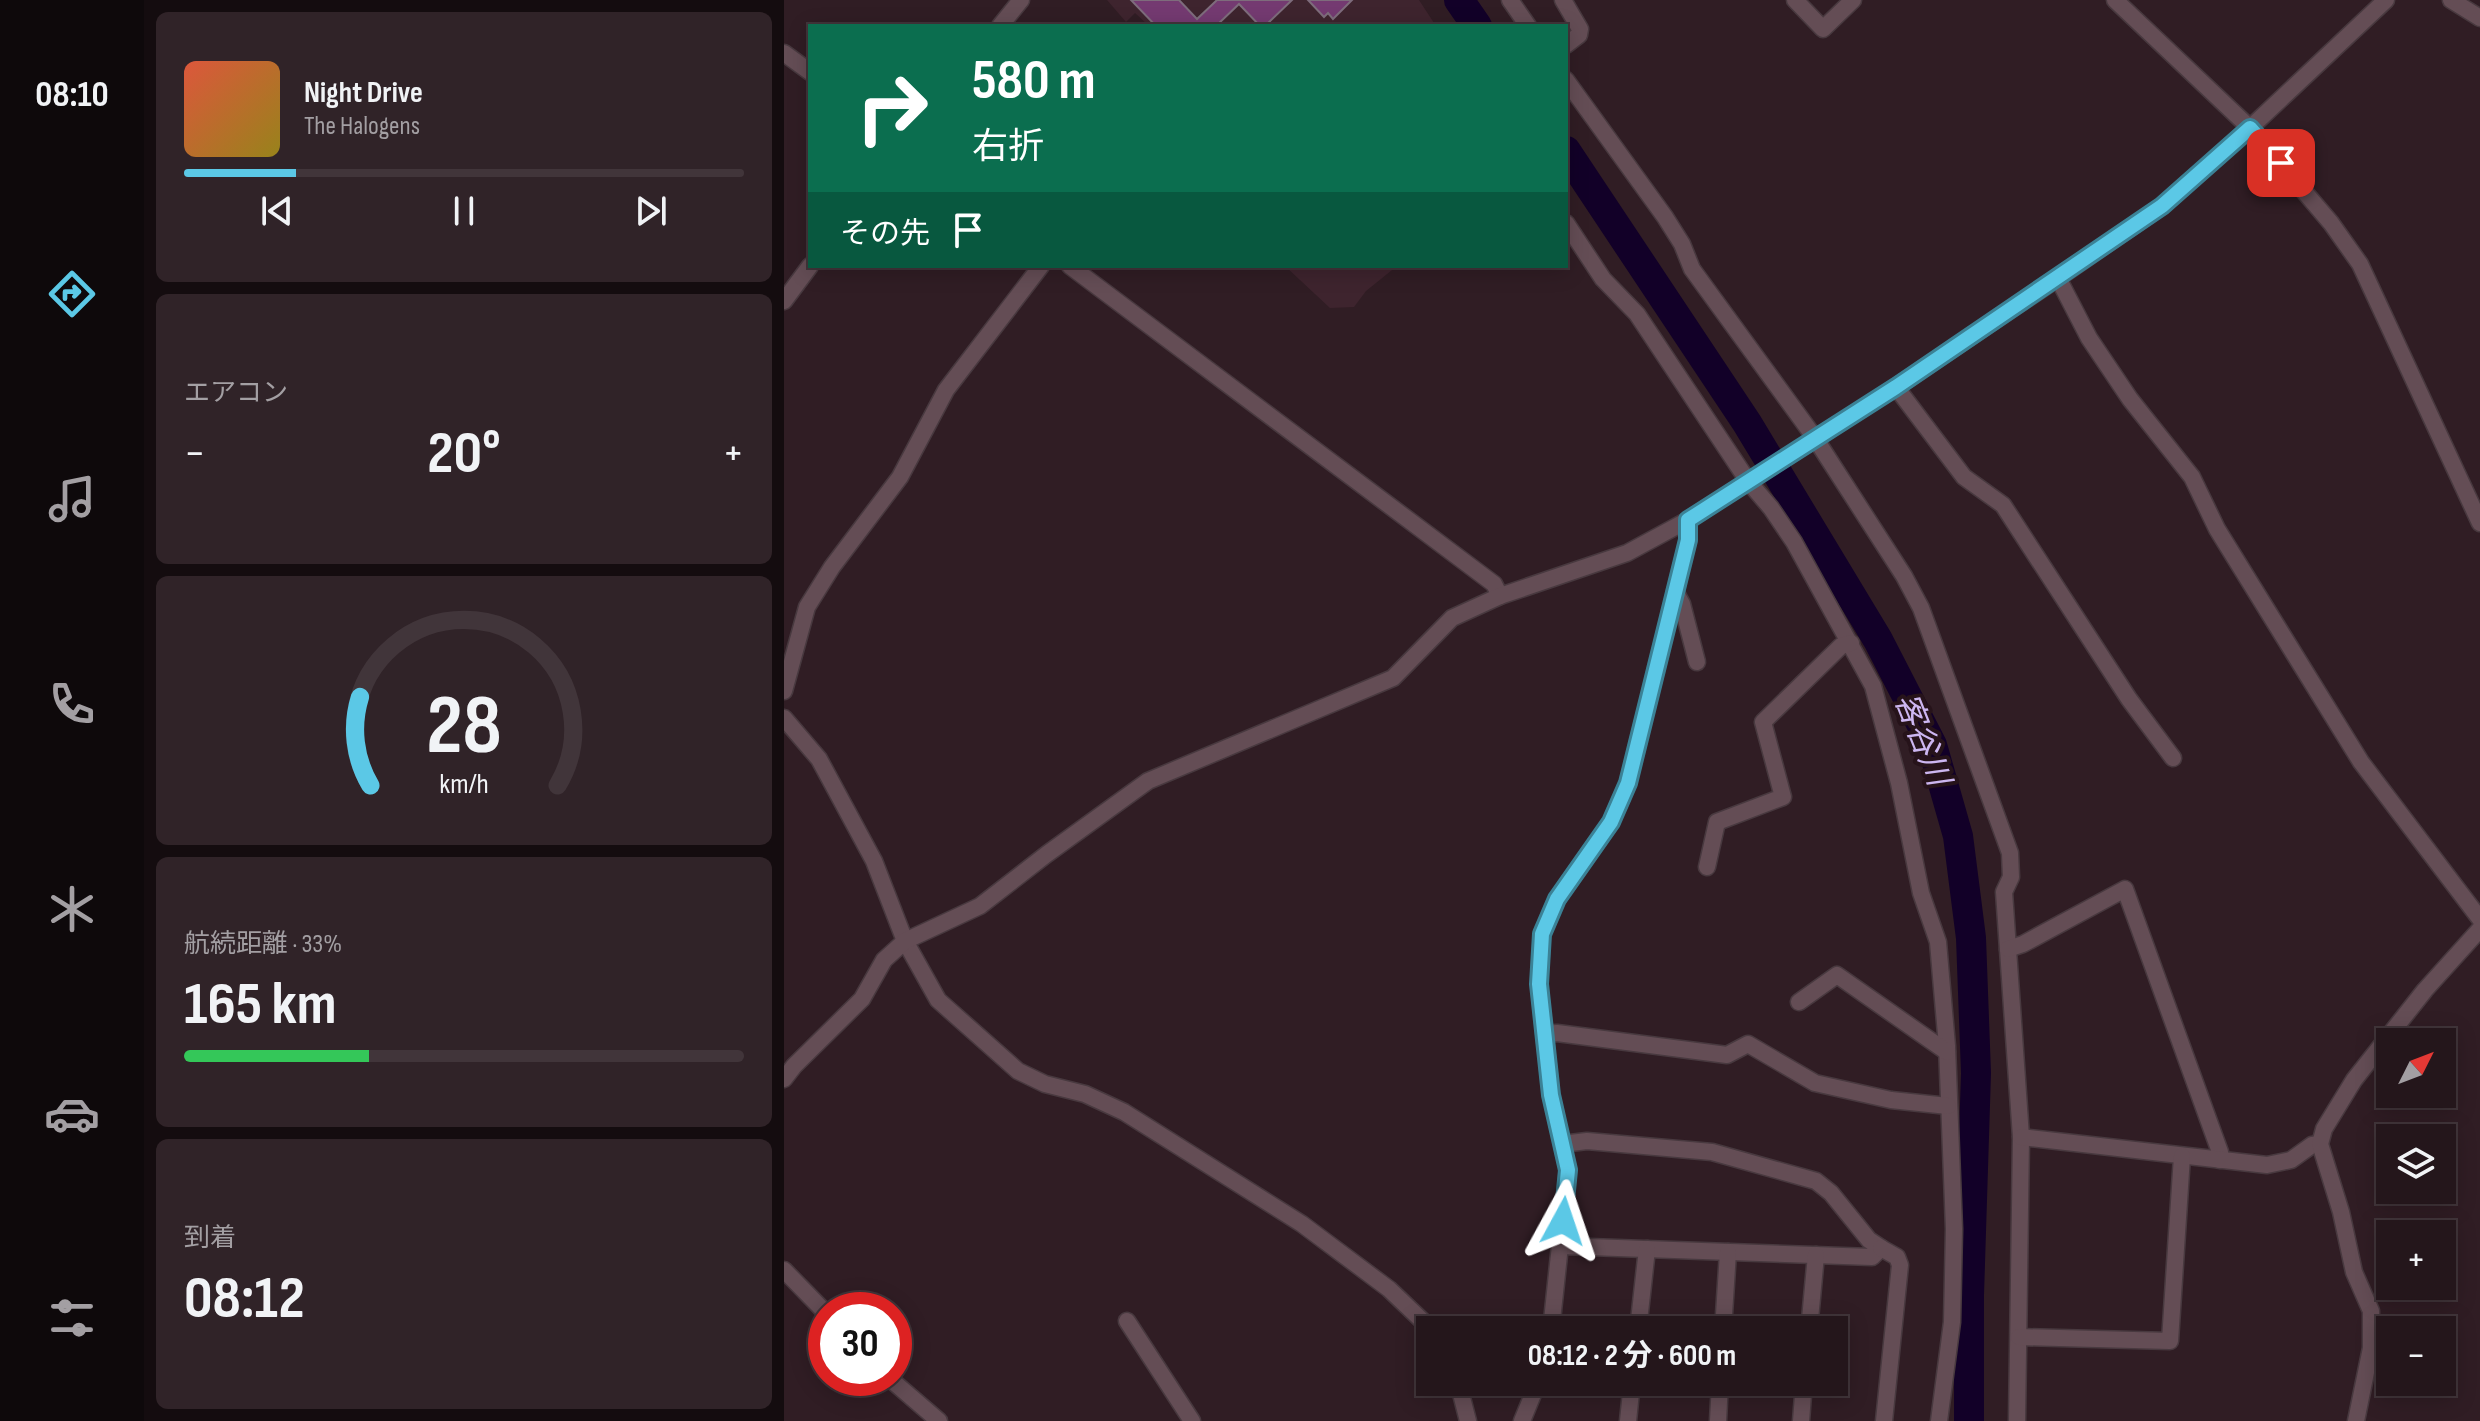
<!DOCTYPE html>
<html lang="ja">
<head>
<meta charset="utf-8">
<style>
  :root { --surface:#24161b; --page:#302328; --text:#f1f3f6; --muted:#a39fa3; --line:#41353a; --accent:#5bc8e6 }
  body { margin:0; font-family:"Sofia Sans Condensed","Noto Sans JP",sans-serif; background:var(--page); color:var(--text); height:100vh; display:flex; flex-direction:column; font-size:30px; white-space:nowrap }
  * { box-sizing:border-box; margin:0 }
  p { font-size:26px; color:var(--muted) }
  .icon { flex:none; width:44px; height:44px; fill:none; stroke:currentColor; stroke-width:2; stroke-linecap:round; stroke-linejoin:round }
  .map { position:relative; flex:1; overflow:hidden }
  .details { display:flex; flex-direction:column; gap:12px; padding:12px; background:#140c0f; width:640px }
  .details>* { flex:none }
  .top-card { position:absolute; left:24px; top:24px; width:760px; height:244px; border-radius:0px; box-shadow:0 4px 20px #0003,0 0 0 2px var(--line); background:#0b6e4f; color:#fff; overflow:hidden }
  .needle { width:52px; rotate:48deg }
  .buttons { position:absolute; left:1592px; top:1028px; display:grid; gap:16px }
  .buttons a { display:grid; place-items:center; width:80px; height:80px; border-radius:0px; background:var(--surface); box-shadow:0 4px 20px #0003,0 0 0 2px var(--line); font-size:40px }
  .speed { position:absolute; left:24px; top:1292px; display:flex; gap:16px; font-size:40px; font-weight:700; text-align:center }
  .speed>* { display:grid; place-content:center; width:104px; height:104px; border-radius:50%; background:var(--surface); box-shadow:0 4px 20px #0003,0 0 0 2px var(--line); line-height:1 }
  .speed .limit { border:12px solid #d22; background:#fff; color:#111 }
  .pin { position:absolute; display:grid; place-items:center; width:68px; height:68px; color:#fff; margin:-34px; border-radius:16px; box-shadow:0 4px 12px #0006 }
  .me { position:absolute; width:88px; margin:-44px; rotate:5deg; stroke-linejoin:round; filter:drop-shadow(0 0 6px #0008) }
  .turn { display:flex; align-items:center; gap:28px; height:168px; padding:0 32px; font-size:36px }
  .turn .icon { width:104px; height:104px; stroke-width:2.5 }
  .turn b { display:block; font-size:56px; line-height:68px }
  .then { display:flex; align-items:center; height:76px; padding:0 32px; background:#0003; gap:16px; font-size:30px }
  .big { font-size:60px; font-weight:700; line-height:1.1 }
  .details .widget { flex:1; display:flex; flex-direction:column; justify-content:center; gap:12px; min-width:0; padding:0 28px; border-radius:12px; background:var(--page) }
  .details .dial { align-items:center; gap:0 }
  .dial svg { height:208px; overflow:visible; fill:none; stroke:var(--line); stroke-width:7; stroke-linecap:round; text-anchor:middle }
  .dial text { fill:var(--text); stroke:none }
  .song { display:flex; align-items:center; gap:24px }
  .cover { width:96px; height:96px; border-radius:12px; background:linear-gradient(135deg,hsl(10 70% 55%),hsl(50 70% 35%)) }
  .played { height:8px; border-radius:4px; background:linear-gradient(90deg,var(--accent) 20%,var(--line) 20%) }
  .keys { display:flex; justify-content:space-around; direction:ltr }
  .heat { display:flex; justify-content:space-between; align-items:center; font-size:44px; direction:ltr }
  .charge { height:12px; border-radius:6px; background:linear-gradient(90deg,#34c759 33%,var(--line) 0) }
  .trip { position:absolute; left:632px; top:1316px; width:432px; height:80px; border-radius:0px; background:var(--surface); box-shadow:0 4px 20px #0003,0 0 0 2px var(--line); font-weight:700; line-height:80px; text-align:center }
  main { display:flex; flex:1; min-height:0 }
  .tabs { display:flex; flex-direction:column; width:144px; justify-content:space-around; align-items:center; background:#0e090b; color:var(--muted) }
  .tabs .icon { width:56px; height:56px }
  .tabs .selected { color:var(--accent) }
  .tabs b { font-size:36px; color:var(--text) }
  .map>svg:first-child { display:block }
  .built { fill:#3e242e }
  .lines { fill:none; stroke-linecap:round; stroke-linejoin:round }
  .river { stroke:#120028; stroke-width:30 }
  .building { fill:#743a71; stroke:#7e6c7c; stroke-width:2 }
  .street-casing { stroke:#48393f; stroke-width:19 }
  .street { stroke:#644d55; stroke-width:16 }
  .route-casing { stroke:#3b8296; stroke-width:20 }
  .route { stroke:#5bc8e6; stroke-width:14 }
  .labels { text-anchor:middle; stroke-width:8; stroke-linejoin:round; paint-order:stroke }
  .water-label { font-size:32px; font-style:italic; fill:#ccb6f0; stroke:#26131a }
</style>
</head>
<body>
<main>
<nav class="tabs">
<b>08:10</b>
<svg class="icon selected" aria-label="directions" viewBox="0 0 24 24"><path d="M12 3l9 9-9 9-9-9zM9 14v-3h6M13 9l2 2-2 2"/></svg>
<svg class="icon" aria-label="music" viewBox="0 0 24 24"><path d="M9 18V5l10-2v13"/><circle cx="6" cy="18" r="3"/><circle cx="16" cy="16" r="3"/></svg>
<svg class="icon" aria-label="phone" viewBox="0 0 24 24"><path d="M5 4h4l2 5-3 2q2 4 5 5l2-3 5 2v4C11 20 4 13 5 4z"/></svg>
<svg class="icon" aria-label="climate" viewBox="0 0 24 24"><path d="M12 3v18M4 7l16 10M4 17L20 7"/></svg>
<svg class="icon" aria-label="car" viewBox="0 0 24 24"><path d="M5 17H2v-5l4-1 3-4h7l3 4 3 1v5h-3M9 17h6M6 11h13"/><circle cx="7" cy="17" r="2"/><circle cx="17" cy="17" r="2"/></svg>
<svg class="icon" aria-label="filters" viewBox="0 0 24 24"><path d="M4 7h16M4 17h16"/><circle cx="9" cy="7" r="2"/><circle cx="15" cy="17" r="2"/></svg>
</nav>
<section class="details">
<div class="widget">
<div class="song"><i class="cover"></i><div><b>Night Drive</b><p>The Halogens</p></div></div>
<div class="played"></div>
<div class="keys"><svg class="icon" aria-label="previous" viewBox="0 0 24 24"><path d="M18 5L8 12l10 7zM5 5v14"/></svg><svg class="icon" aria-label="pause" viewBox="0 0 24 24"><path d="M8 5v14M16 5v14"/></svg><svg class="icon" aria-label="next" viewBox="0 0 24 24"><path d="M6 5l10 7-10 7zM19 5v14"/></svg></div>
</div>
<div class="widget"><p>エアコン</p>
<div class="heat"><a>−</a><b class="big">20°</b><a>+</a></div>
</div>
<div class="widget dial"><svg viewBox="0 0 100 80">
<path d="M14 69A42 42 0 1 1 86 69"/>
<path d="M14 69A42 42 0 0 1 10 35" stroke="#5bc8e6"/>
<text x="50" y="56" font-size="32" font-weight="700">28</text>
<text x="50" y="72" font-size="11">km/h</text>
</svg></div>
<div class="widget"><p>航続距離 · 33%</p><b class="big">165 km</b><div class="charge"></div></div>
<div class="widget"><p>到着</p><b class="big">08:12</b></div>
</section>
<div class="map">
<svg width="1696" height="1421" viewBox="0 0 1696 1421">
  <rect width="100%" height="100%" fill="#301d24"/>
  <g class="built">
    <polygon points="323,0 635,0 652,26 365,26 351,13 342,22"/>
    <polygon points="501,266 613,266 582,291 570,307 546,308"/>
  </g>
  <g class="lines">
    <g class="river">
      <polyline points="675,0 693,26"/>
      <polyline points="782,151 963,423 1094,640 1148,745 1174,836 1187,938 1192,1073 1185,1295 1185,1421"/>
    </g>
  </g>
  <g class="building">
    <polygon points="347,0 395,0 413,19 433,0 508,0 481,26 476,26 455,4 432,26 372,26"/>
    <polygon points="524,0 568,0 549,19 544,13 540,17"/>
  </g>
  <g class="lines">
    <g class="street-casing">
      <g id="street">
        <polyline points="726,0 744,26"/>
        <polyline points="779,0 796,29 795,35 782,45"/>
        <polyline points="1011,0 1039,29 1069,0"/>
        <polyline points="1331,0 1466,128 1547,223 1576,264 1696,523"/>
        <polyline points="1667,0 1696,18"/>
        <polyline points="216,26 237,0"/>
        <polyline points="0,53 26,72"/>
        <polyline points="782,80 881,217 898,244 908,269 1031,438 1120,576 1137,608 1226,853 1227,877 1220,892 1237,1137 1233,1421"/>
        <polyline points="782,223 819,279 853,314 964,481 987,508 1010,542 1089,686 1115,783 1137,893 1154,942 1163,1046 1170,1229 1168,1322 1155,1421"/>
        <polyline points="286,266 710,584 716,596"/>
        <polyline points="1274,278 1305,338 1346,399 1408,477 1433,529 1577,762 1696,919"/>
        <polyline points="0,301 26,266"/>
        <polyline points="1112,387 1180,477 1219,505 1345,699 1389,758"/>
        <polyline points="891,591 898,604 913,662"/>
        <polyline points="0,691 23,607 48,567 116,477 162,390 257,266"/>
        <polyline points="0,718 35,759 90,861 121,941 154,1000 234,1071 261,1084 301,1094 340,1112 518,1224 605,1289 648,1330"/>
        <polyline points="923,867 933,822 999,797 979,722 1057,646 1067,643"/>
        <polyline points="1224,949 1239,944 1341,889 1436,1152 1436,1160"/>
        <polyline points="1015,1002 1053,975 1163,1052"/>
        <polyline points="761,1034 773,1033 943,1055 964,1044 1031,1083 1107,1100 1164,1106"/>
        <polyline points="0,1079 10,1066 78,999 100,960 121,941 196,906 263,854 364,781 609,678 668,618 716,596 843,553 904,520 1112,387 1274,278 1378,206 1466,128 1602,0"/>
        <polyline points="1237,1137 1483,1165 1507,1160 1528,1145 1536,1144"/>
        <polyline points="777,1246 1088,1257 1097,1248 1085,1240 1047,1193 1032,1181 928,1152 803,1141 778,1144"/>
        <polyline points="1097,1248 1113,1257 1116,1265 1100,1421"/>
        <polyline points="0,1270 42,1313"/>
        <polyline points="343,1321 408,1421"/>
        <polyline points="767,1330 784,1170 767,1095 755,984 758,934 773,899 827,822 844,783 904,540 904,520"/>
        <polyline points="854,1330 863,1249"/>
        <polyline points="939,1330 944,1252"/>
        <polyline points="1025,1330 1032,1255"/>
        <polyline points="1235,1337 1386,1341 1398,1156"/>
        <polyline points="105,1378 155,1421"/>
        <polyline points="674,1382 684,1421"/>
        <polyline points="738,1421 754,1382"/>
        <polyline points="844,1421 848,1382"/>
        <polyline points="934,1421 936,1382"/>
        <polyline points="1017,1421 1020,1382"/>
        <polyline points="1572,1421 1587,1348 1587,1311 1570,1272 1557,1212 1536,1144 1540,1129 1570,1080 1641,990 1696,929"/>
      </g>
    </g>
    <use href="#street" class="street"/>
  </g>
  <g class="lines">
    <g class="route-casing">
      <polyline id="route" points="779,1221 784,1170 767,1095 755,984 758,934 773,899 827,822 844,783 904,540 904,520 1112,387 1378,206 1466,128 1497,163"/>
    </g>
    <use href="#route" class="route"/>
  </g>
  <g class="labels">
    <g class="water-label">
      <text transform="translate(1139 739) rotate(68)" y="11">客谷川</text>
    </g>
  </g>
</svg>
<div class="buttons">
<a><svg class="needle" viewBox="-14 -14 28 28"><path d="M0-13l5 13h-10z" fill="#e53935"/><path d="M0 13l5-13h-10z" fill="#a39fa3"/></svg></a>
<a><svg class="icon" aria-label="layers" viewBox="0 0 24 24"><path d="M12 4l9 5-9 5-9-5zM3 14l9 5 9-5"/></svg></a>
<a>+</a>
<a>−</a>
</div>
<div class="speed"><div class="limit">30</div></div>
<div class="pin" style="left:1497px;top:163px;background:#d93025"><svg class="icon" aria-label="arrive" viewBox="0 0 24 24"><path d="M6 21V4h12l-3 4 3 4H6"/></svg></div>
<svg class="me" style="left:779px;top:1221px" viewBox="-20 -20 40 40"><path d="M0-17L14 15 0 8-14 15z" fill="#5bc8e6" stroke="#fff" stroke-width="4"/></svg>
<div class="trip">08:12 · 2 分 · 600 m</div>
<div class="top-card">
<div class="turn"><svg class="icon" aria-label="right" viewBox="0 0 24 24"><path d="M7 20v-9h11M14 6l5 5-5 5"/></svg><div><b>580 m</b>右折</div></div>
<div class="then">その先<svg class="icon" aria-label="arrive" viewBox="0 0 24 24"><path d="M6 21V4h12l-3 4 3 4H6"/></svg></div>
</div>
</div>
</main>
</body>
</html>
